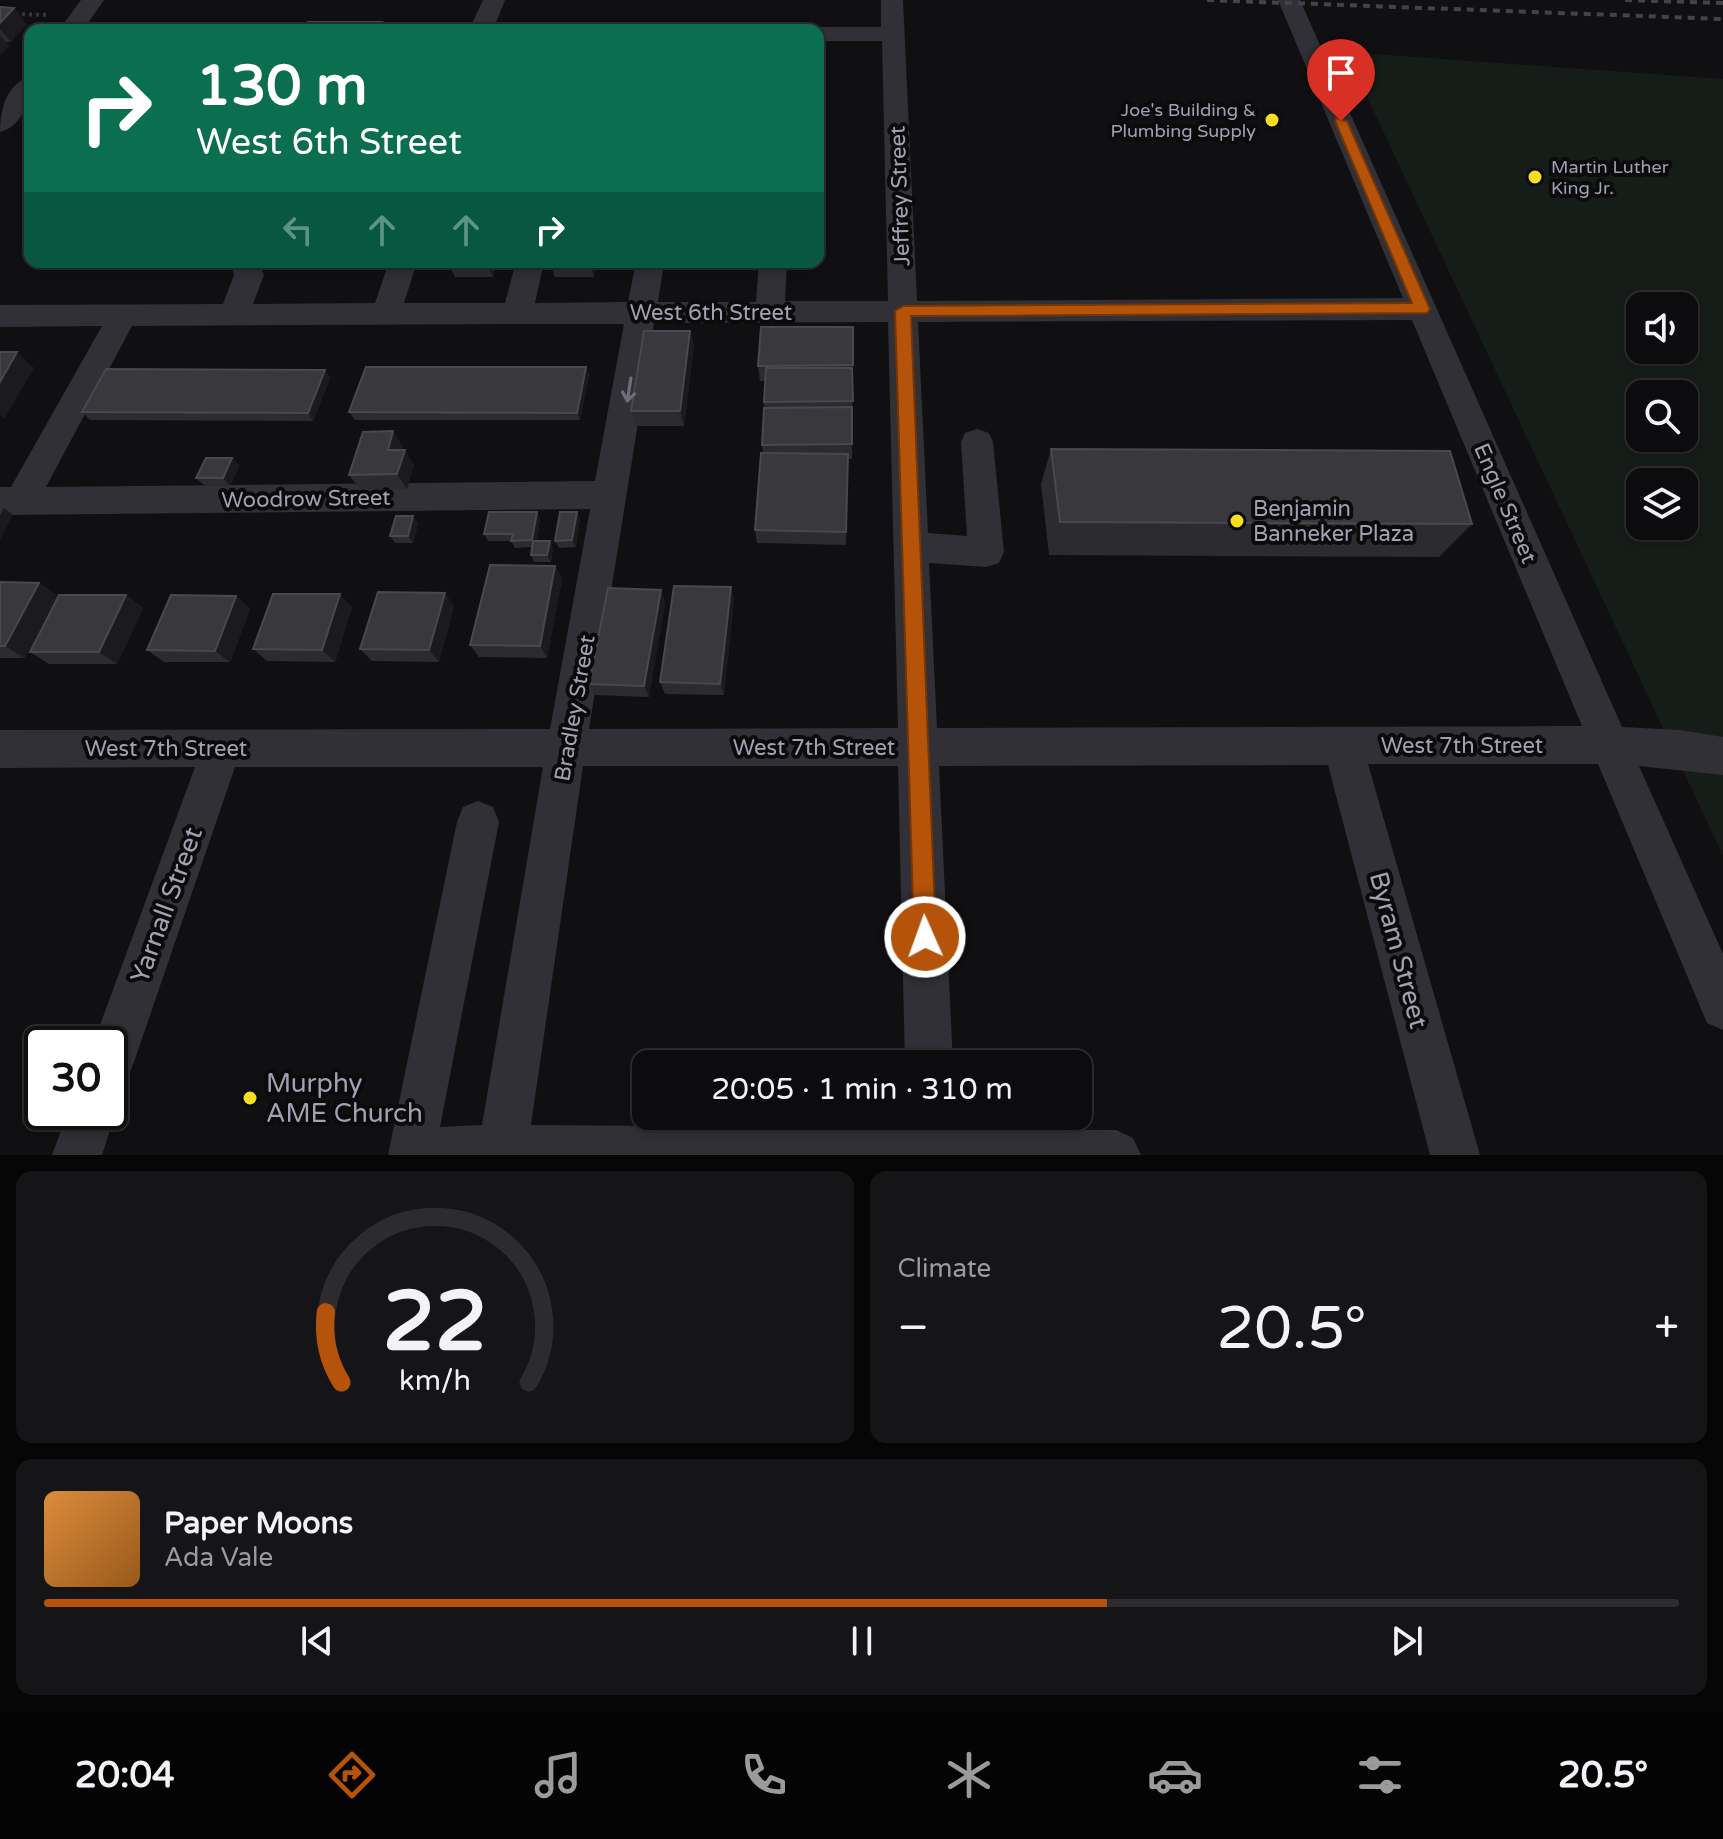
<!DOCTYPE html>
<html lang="en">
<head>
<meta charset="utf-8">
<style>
  :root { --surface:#0c0b0d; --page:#151416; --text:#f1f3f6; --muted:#9a9b9d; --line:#2c2b2e; --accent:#b45309 }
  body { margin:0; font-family:"Varela Round",sans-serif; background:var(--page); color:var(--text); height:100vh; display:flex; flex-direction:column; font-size:30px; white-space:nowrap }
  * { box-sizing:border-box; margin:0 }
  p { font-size:26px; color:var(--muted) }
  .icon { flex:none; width:44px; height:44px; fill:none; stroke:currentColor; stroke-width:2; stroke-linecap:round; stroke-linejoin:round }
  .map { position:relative; height:1155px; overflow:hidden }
  .sheet { display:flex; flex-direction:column; gap:16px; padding:16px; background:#070607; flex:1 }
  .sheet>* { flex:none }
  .guide { position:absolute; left:24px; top:24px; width:800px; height:244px; border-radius:16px; box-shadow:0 4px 12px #0003,0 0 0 2px var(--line); background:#0b6e4f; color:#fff; overflow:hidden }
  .buttons { position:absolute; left:1626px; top:292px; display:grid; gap:16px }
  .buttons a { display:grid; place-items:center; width:72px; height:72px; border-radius:16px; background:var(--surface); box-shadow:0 4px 12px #0003,0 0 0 2px var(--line); font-size:40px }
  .speed { position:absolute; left:24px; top:1026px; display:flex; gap:16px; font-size:40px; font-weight:700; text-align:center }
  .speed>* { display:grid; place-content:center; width:104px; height:104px; border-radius:50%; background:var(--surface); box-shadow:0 4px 12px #0003,0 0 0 2px var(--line); line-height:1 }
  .speed .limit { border:4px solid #111; border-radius:12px; background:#fff; color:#111 }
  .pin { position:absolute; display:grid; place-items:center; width:68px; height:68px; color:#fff; margin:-82px -34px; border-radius:50% 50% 50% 0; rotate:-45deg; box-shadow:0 0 8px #0007 }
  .pin .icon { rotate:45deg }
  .me { position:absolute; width:88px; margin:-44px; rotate:358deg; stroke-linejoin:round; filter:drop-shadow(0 0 6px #0008) }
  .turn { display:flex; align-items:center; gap:28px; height:168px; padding:0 40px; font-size:36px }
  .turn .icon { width:104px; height:104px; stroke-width:2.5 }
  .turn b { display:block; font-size:56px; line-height:68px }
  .lanes { display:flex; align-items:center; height:76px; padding:0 40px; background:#0003; justify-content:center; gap:40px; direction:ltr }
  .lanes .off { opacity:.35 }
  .big { font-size:60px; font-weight:600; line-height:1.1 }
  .sheet .card { flex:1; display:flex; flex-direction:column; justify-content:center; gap:12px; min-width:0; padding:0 28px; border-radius:16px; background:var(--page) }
  .sheet .dial { align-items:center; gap:0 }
  .dial svg { height:208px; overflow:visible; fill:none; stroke:var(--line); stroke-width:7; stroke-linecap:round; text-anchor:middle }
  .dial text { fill:var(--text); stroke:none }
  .song { display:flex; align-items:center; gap:24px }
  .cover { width:96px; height:96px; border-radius:12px; background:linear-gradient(135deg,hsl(30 70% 55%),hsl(30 70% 35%)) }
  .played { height:8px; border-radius:4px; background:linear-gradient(90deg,var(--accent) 65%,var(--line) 65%) }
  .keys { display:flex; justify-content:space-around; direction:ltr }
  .heat { display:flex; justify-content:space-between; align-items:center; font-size:44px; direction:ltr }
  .sheet .tiles { flex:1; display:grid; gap:16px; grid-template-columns:1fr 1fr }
  .card:last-child { grid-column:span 2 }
  .trip { position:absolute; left:632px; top:1050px; width:460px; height:80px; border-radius:16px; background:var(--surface); box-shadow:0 4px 12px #0003,0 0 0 2px var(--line); font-weight:600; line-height:80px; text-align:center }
  .dock { display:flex; height:128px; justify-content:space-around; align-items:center; background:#050405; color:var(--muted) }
  .dock .icon { width:56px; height:56px }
  .dock .current { color:var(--accent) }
  .dock b { font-size:36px; color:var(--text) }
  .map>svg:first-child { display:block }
  .green { fill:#161c18; fill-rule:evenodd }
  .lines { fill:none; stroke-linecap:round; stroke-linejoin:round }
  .path { stroke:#36373d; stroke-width:4; stroke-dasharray:3 4; stroke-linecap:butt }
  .minor { fill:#313036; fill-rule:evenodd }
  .rail { stroke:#43444b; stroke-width:4; stroke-dasharray:7 6; stroke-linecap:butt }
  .wall { fill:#2c2b2f }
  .shaded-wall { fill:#1b1a1d }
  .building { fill:#38383d; stroke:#484850; stroke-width:2 }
  .oneway { stroke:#6e6f7b }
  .route { fill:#b45309; stroke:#753606; stroke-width:2 }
  .poi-dot { fill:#f9de1f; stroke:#0b0b0c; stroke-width:3 }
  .labels { text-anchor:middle; stroke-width:8; stroke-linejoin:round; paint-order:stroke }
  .far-poi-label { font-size:18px; fill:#a0a2b3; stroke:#0b0b0c; text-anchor:end }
  .street-label { font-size:22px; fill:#a0a2b3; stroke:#0b0b0c }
  .poi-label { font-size:22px; fill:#a0a2b3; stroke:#0b0b0c; text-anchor:start }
  .near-street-label { font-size:26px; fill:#a0a2b3; stroke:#0b0b0c }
  .near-poi-label { font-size:26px; fill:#a0a2b3; stroke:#0b0b0c; text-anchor:start }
</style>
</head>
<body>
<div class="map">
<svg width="1723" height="1155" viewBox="0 0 1723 1155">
  <rect width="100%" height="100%" fill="#100f11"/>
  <path class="green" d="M 1346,52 L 1723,79 L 1723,856 ZM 1640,306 L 1684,306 L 1684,350 L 1640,350 ZM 1640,394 L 1684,394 L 1684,438 L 1640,438 ZM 1640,482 L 1684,482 L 1684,526 L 1640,526 Z"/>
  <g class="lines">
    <polyline class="path" points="15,14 49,15"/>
    <g class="minor">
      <polygon points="81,0 104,0 83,30 59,30"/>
      <polygon points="483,0 505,0 493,30 469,30"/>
      <path d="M 881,0 L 903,0 L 917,301 L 1403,298 L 1278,0 L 1300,0 L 1622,727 L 1680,730 L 1723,737 L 1723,775 L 1639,766 L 1723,954 L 1723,1030 L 1707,1023 L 1598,764 L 1368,764 L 1480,1155 L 1430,1155 L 1328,765 L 939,766 L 953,1064 L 905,1064 L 898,766 L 583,766 L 531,1125 L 907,1128 L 907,1116 L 955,1116 L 956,1129 L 1116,1130 L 1133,1138 L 1141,1155 L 388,1155 L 457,822 L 463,807 L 478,801 L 493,807 L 499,822 L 440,1127 L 482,1125 L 543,767 L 235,767 L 134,1062 L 127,1079 L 110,1086 L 110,1044 L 93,1044 L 195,767 L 0,768 L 0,730 L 550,729 L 590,509 L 0,515 L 0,487 L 11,487 L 102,326 L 0,327 L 0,305 L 223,304 L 234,275 L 230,262 L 258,262 L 264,275 L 253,304 L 375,303 L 389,262 L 417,262 L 404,303 L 505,303 L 516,262 L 544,262 L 535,303 L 628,302 L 636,262 L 664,262 L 658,302 L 756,302 L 759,262 L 787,262 L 785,301 L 888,301 L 882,41 L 818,41 L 818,30 L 809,30 L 818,27 L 881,27 ZM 1412,320 L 1582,726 L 937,728 L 929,563 L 986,567 L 999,563 L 1004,552 L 993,442 L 989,433 L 977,429 L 965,433 L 961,442 L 967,536 L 928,533 L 918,322 ZM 888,322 L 898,728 L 589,729 L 654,323 ZM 519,324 L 624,324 L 595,481 L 46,487 L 132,326 Z"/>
      <path d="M 30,77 C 30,98 24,126 0,132 C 0,111 6,83 30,77 Z"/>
      <polygon points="110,1097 116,1112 102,1155 52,1155 68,1112 110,1112"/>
    </g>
    <g class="rail">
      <polyline points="1207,0 1723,19"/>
      <polyline points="1625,0 1723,3"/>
    </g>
  </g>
  <g class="wall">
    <polygon points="0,7 27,24 11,42 6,42 9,46 0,55"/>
    <polygon points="453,262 497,262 493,277 455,277 451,269"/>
    <polygon points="554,262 597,262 594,277 555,277 552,269"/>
    <polygon points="853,327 852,459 848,459 846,545 757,543 755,530 763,453 762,445 765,381 760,381 758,366"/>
    <polygon points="690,331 694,346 684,426 636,426 631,411"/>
    <polygon points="586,367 589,375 580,420 355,420 349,412"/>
    <polygon points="325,370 330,378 313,421 90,420 82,412"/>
    <polygon points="403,446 402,450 414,464 407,489 360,489 349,475"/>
    <polygon points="1051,449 1472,524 1439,557 1049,555 1041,484"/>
    <polygon points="232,458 239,466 230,486 204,485 196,478"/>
    <polygon points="537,512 540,519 537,541 550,541 553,548 551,562 534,562 531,555 532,547 515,548 511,541 488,541 484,534"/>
    <polygon points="577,512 580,519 576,547 559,548 555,541"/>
    <polygon points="418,523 413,543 395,543 390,536"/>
    <polygon points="555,566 562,579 547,658 479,657 470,645"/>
    <polygon points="0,582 57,595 25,658 0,658"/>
    <polygon points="661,590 665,603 649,697 595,695 589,684"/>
    <polygon points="126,595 143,608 117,664 49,664 30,652"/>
    <polygon points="236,596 250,609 230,662 164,662 147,650"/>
    <polygon points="734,600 724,695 665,694 660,682"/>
    <polygon points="454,606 439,662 372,661 360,649"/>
    <polygon points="352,607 335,662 267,661 253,649"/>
  </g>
  <g class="shaded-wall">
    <polygon points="14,8 27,24 11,42 0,29 0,23"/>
    <polygon points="382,22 386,30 378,30"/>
    <polygon points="0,35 9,46 0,55"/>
    <polygon points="491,262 497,262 493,277 489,269"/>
    <polygon points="593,262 597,262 594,277 591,269"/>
    <polygon points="690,331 694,346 684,426 680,411"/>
    <polygon points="17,352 34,368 4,419 0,415 0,382"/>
    <polygon points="586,367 589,375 580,420 577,413"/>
    <polygon points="325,370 330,378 313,421 308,413"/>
    <polygon points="393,431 403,446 398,464 388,450"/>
    <polygon points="405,450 414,464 407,489 397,474"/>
    <polygon points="232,458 239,466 230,486 223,478"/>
    <polygon points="4,508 13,515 0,540 0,515"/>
    <polygon points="537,512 540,519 536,547 532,540"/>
    <polygon points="577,512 580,519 576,547 572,540"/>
    <polygon points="413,516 418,523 413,543 408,536"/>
    <polygon points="550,541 553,548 551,562 547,555"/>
    <polygon points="555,566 562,579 547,658 540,646"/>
    <polygon points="39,583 57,595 25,658 5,646"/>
    <polygon points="731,587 734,600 724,695 720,684"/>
    <polygon points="661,590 665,603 649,697 644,686"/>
    <polygon points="445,593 454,606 439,662 429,650"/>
    <polygon points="340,594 352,607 335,662 322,650"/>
    <polygon points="126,595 143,608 117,664 99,652"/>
    <polygon points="236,596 250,609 230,662 215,651"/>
  </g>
  <g class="building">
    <polygon points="0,7 14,8 0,23"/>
    <polygon points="308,22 382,22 378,30 303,30"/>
    <polygon points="453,262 491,262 489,269 451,269"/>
    <polygon points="554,262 593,262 591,269 552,269"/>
    <polygon points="761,327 853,327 853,365 758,366"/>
    <polygon points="644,331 690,331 680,411 631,411"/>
    <polygon points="0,352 17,352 0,382"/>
    <polygon points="366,367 586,367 577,413 349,412"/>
    <polygon points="766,368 852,368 853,401 764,402"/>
    <polygon points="106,369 325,370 308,413 82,412"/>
    <polygon points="852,407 852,444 762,445 764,408"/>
    <polygon points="393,431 388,450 405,450 397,474 349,475 363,432"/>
    <polygon points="1051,449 1450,451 1472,524 1060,522"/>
    <polygon points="761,453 848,454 846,532 755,530"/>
    <polygon points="206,458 232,458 223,478 196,478"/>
    <polygon points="489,512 537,512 532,540 511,541 513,534 484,534"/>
    <polygon points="560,512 577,512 572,540 555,541"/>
    <polygon points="396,516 413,516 408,536 390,536"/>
    <polygon points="533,541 550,541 547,555 531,555"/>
    <polygon points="490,565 555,566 540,646 470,645"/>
    <polygon points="0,582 39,583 5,646 0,646"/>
    <polygon points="674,586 731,587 720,684 660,682"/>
    <polygon points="608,588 661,590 644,686 589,684"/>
    <polygon points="378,592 445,593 429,650 360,649"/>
    <polygon points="273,594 340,594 322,650 253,649"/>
    <polygon points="59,595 126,595 99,652 30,652"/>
    <polygon points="171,595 236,596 215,651 147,650"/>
  </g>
  <defs><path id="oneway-shaft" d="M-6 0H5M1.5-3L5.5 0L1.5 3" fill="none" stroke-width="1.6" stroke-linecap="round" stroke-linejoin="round" transform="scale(2)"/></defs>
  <use class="oneway" href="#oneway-shaft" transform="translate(629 390) rotate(99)"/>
  <polygon class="route" points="1336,118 1347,121 1430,309 1427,313 911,316 936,937 933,945 925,948 917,945 914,937 895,311 903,306 1412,303 1335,121"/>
  <g class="poi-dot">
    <circle cx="1272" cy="120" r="8"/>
    <circle cx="1535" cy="177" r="8"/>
    <circle cx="1237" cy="521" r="8"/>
    <circle cx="250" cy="1098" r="8"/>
  </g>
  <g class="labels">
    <g class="far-poi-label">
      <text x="1256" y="116">Joe's Building &amp;<tspan x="1256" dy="21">Plumbing Supply</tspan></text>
      <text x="1551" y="173" text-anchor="start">Martin Luther<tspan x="1551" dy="21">King Jr.</tspan></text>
    </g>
    <g class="street-label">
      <text transform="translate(899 196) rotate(-92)" y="8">Jeffrey Street</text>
      <text x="711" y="320">West 6th Street</text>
      <text transform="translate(306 498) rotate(-1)" y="8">Woodrow Street</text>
      <text transform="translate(1506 503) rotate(67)" y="8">Engle Street</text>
      <text transform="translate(574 708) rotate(-80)" y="8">Bradley Street</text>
      <text x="1462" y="753">West 7th Street</text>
      <text x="814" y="755">West 7th Street</text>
      <text x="166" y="756">West 7th Street</text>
    </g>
    <g class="poi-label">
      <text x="1253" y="516">Benjamin<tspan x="1253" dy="25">Banneker Plaza</tspan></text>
    </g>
    <g class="near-street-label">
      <text transform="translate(166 905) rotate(-70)" y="9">Yarnall Street</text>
      <text transform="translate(1399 950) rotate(75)" y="9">Byram Street</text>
    </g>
    <g class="near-poi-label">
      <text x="266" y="1092">Murphy<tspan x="266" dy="30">AME Church</tspan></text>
    </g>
  </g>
</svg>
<div class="buttons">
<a><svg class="icon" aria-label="sound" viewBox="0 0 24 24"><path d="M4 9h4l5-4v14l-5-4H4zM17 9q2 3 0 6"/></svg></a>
<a><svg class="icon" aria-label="search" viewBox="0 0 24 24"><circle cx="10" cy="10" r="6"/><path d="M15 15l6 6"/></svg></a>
<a><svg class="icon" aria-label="layers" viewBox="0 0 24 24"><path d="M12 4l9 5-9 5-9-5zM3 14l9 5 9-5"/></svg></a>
</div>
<div class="speed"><div class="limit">30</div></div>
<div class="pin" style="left:1341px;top:121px;background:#d93025"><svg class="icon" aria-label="arrive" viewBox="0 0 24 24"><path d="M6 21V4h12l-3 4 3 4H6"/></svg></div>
<svg class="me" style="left:925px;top:937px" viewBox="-20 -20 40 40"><circle r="17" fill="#b45309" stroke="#fff" stroke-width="3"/><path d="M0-11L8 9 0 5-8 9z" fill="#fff"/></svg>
<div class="trip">20:05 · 1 min · 310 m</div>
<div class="guide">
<div class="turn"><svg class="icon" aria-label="right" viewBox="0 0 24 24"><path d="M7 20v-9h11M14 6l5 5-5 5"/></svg><div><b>130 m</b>West 6th Street</div></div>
<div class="lanes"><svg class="icon off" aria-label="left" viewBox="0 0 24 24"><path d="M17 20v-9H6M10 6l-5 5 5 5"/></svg><svg class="icon off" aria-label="ahead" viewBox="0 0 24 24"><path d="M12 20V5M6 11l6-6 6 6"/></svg><svg class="icon off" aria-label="ahead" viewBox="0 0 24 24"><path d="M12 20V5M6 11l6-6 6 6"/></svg><svg class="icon" aria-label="right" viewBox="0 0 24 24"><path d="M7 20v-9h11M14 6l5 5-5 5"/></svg></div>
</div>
</div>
<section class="sheet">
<div class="tiles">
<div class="card dial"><svg viewBox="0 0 100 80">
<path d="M14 69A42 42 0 1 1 86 69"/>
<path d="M14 69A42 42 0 0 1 8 42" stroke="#b45309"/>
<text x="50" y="56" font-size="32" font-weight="700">22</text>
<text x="50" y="72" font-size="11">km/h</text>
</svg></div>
<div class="card"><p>Climate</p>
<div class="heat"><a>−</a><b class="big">20.5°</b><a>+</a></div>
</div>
<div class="card">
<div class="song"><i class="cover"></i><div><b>Paper Moons</b><p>Ada Vale</p></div></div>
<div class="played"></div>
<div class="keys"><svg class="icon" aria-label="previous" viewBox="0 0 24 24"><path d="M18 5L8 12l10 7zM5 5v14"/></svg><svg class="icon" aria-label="pause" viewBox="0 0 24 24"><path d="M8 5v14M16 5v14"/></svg><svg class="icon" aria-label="next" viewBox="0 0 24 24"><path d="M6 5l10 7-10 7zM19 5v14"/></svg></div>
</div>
</div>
</section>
<nav class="dock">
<b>20:04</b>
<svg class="icon current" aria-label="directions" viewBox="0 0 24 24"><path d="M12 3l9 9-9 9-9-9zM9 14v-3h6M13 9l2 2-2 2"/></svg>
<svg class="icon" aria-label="music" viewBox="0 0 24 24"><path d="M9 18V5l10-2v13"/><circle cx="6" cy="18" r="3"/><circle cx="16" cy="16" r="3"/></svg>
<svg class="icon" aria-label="phone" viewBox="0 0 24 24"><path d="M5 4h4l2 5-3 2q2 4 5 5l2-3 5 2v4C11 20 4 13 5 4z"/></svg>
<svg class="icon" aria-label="climate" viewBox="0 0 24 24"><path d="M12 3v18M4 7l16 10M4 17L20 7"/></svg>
<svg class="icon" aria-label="car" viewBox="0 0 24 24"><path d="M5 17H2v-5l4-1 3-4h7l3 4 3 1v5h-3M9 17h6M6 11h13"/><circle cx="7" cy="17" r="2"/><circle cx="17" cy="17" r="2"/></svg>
<svg class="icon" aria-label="filters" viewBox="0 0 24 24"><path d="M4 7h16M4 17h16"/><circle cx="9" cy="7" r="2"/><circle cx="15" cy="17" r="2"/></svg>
<b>20.5°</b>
</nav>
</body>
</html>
